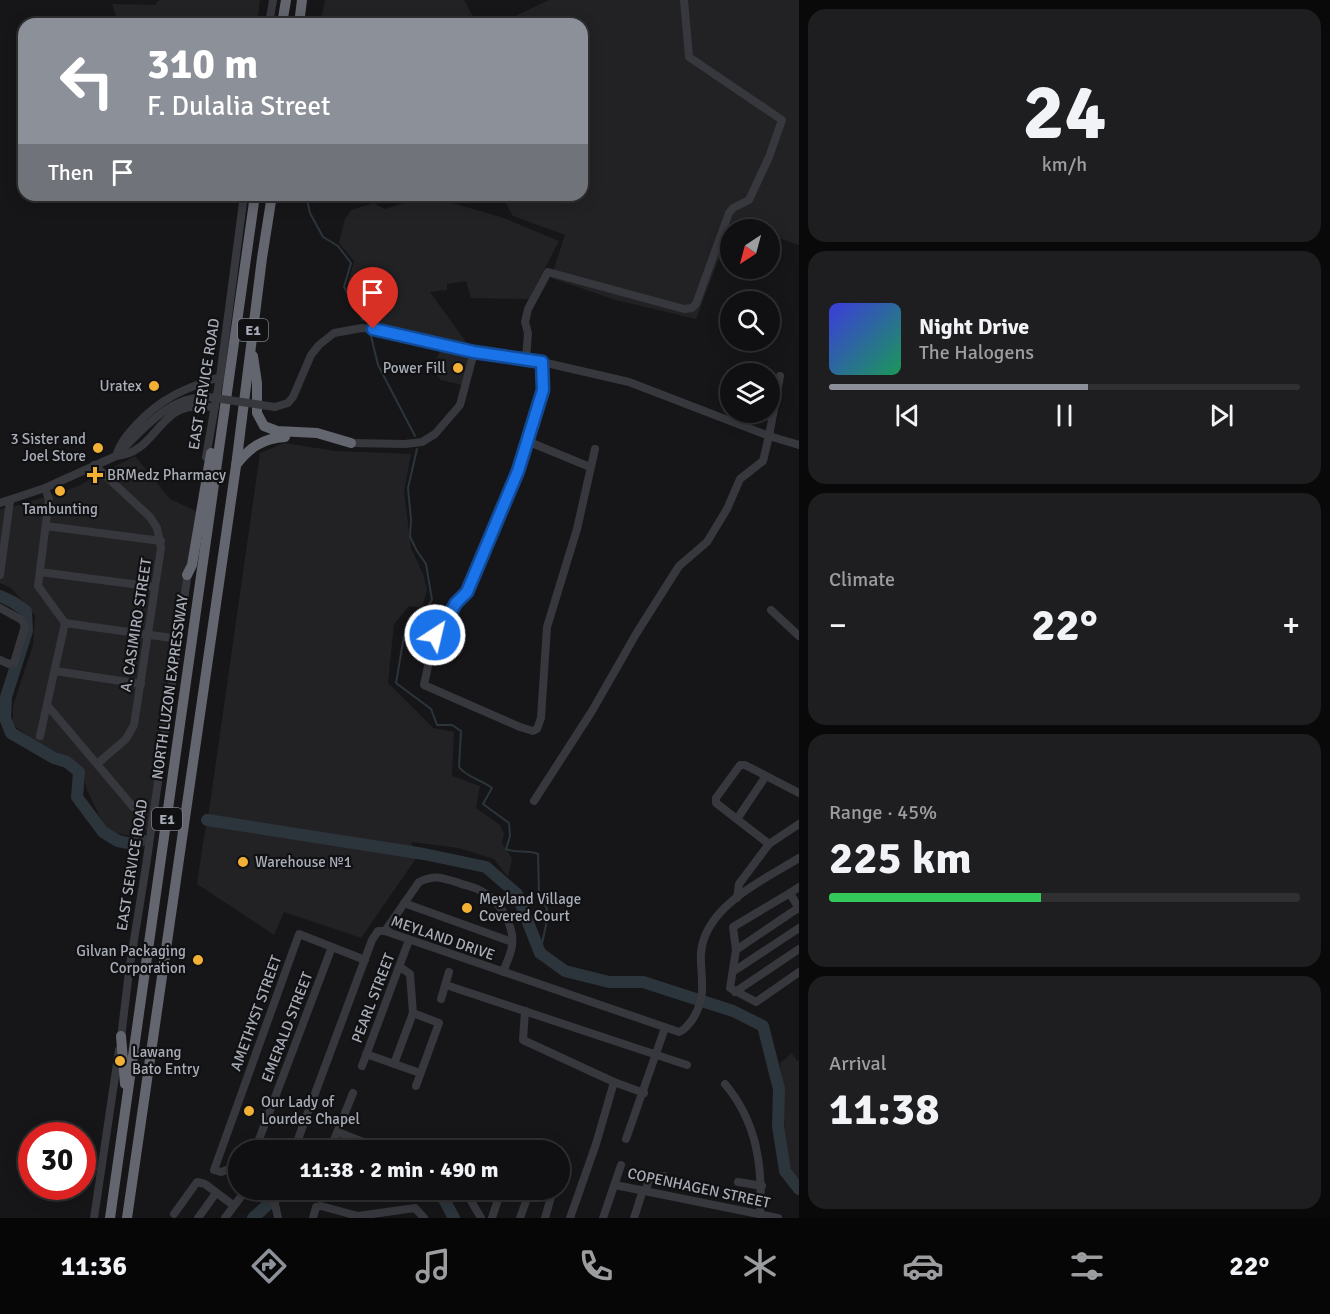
<!DOCTYPE html>
<html lang="en">
<head>
<meta charset="utf-8">
<style>
  :root { --surface:#101012; --page:#1e1e20; --text:#f1f3f6; --muted:#9c9d9f; --line:#303032; --accent:#8c9099 }
  body { margin:0; font-family:Signika,sans-serif; background:var(--page); color:var(--text); height:100vh; display:flex; flex-direction:column; font-size:22px; white-space:nowrap }
  * { box-sizing:border-box; margin:0 }
  p { font-size:20px; color:var(--muted) }
  .icon { flex:none; width:33px; height:33px; fill:none; stroke:currentColor; stroke-width:2; stroke-linecap:round; stroke-linejoin:round }
  .map { position:relative; flex:1; overflow:hidden }
  .details { display:flex; flex-direction:column; gap:9px; padding:9px; background:#09090a; width:531px }
  .details>* { flex:none }
  .guide { position:absolute; left:18px; top:18px; width:570px; height:183px; border-radius:18px; box-shadow:0 3px 15px #0003,0 0 0 2px var(--line); background:#8c9099; color:#fff; overflow:hidden }
  .needle { width:39px; rotate:216deg }
  .buttons { position:absolute; left:720px; top:219px; display:grid; gap:12px }
  .buttons a { display:grid; place-items:center; width:60px; height:60px; border-radius:50%; background:var(--surface); box-shadow:0 3px 15px #0003,0 0 0 2px var(--line); font-size:30px }
  .speed { position:absolute; left:18px; top:1122px; display:flex; gap:12px; font-size:30px; font-weight:700; text-align:center }
  .speed>* { display:grid; place-content:center; width:78px; height:78px; border-radius:50%; background:var(--surface); box-shadow:0 3px 15px #0003,0 0 0 2px var(--line); line-height:1 }
  .speed .limit { border:9px solid #d22; background:#fff; color:#111 }
  .pin { position:absolute; display:grid; place-items:center; width:51px; height:51px; color:#fff; margin:-62px -26px; border-radius:50% 50% 50% 0; rotate:-45deg; box-shadow:0 0 6px #0007 }
  .pin .icon { rotate:45deg }
  .me { position:absolute; width:66px; margin:-33px; rotate:35deg; stroke-linejoin:round; filter:drop-shadow(0 0 4px #0008) }
  .turn { display:flex; align-items:center; gap:21px; height:126px; padding:0 30px; font-size:27px }
  .turn .icon { width:78px; height:78px; stroke-width:2.5 }
  .turn b { display:block; font-size:42px; line-height:51px }
  .then { display:flex; align-items:center; height:57px; padding:0 30px; background:#0003; gap:12px; font-size:22px }
  .big { font-size:45px; font-weight:700; line-height:1.1 }
  .details .card { flex:1; display:flex; flex-direction:column; justify-content:center; gap:9px; min-width:0; padding:0 21px; border-radius:18px; background:var(--page) }
  .details .dial { align-items:center; gap:0 }
  .dial b { font-size:78px; line-height:1 }
  .song { display:flex; align-items:center; gap:18px }
  .cover { width:72px; height:72px; border-radius:9px; background:linear-gradient(135deg,hsl(240 70% 55%),hsl(150 70% 35%)) }
  .played { height:6px; border-radius:3px; background:linear-gradient(90deg,var(--accent) 55%,var(--line) 55%) }
  .keys { display:flex; justify-content:space-around; direction:ltr }
  .heat { display:flex; justify-content:space-between; align-items:center; font-size:33px; direction:ltr }
  .charge { height:9px; border-radius:4px; background:linear-gradient(90deg,#34c759 45%,var(--line) 0) }
  .trip { position:absolute; left:228px; top:1140px; width:342px; height:60px; border-radius:30px; background:var(--surface); box-shadow:0 3px 15px #0003,0 0 0 2px var(--line); font-weight:700; line-height:60px; text-align:center }
  .menu { display:flex; height:96px; justify-content:space-around; align-items:center; background:#060607; color:var(--muted) }
  .menu .icon { width:42px; height:42px }
  .menu .active { color:var(--accent) }
  .menu b { font-size:27px; color:var(--text) }
  main { display:flex; flex:1; min-height:0 }
  .map>svg:first-child { display:block }
  .built { fill:#222225 }
  .lines { fill:none; stroke-linecap:round; stroke-linejoin:round }
  .stream { stroke:#2c353c; stroke-width:2 }
  .river { stroke:#2c353c; stroke-width:12 }
  .minor { stroke:#37383d; stroke-width:8 }
  .highway { stroke:#63666e; stroke-width:10 }
  .minor-bridge { stroke:#37383d; stroke-width:8 }
  .route-casing { stroke:#114b97; stroke-width:15 }
  .route { stroke:#1a73e8; stroke-width:10 }
  .poi-dot { fill:#f2b134; stroke:#111113; stroke-width:2 }
  .labels { text-anchor:middle; stroke-width:4.5; stroke-linejoin:round; paint-order:stroke }
  .shield { fill:#111113; stroke:#7b7e86; stroke-width:1.5 }
  .shield-label { font-size:14px; font-weight:bold; fill:#a8adb8 }
  .poi-label { font-size:15px; fill:#a8adb8; stroke:#111113; text-anchor:start }
  .street-label { font-size:15px; fill:#a8adb8; stroke:#111113 }
</style>
</head>
<body>
<main>
<div class="map">
<svg width="799" height="1218" viewBox="0 0 799 1218">
  <rect width="100%" height="100%" fill="#161618"/>
  <g class="built">
    <polygon points="159,0 260,0 257,24 119,24 112,4 155,5"/>
    <polygon points="325,0 464,0 477,24 320,24"/>
    <polygon points="549,0 799,0 799,245 770,235 770,230 730,230 696,319 616,300 551,278 565,235 513,216 501,195 582,195 582,24 504,24 511,18"/>
    <polygon points="442,200 504,218 559,241 529,299 471,298 466,281 447,284 447,290 430,292 469,346 403,331 365,319 347,287 354,261 339,243 345,219 351,210 374,203 385,209 407,202"/>
    <polygon points="440,351 469,358 462,385 441,380 432,370"/>
    <polygon points="284,443 336,451 411,454 404,492 411,548 424,576 427,590 422,608 409,606 394,624 388,683 433,728 454,732 452,776 480,786 476,808 500,825 504,834 502,843 512,858 508,877 494,859 458,848 411,842 417,857 361,938 284,912 274,935 197,884 203,843 209,811 260,453"/>
    <polygon points="135,456 170,499 196,511 148,830 134,836 107,832 87,790 82,771 63,756 33,740 13,725 13,706 33,645 35,615 11,588 0,583 0,509 19,505 76,487"/>
    <polygon points="792,1053 797,1061 799,1060 799,1178 796,1177 787,1161 780,1063"/>
  </g>
  <g class="lines">
    <g class="stream">
      <polyline points="306,195 310,213 323,237 338,246 351,263 344,287 363,320"/>
      <polyline points="370,332 378,365 415,436"/>
      <path d="M 417,449 L 408,488 L 411,520 L 410,537 L 417,551 L 426,564 L 432,600 L 411,630 L 404,636 L 396,683 L 431,709 L 437,725 L 452,725 L 461,731 L 459,767 C 466,777 482,780 492,788 L 483,804 L 509,823 L 510,836 L 506,849 C 517,854 527,849 538,854 L 539,894 L 547,909 L 546,925 L 540,953"/>
    </g>
    <g class="river">
      <polyline points="0,596 13,602 26,611 27,631 6,697 5,718 11,733 54,758 67,762 79,772 77,797 103,832 118,841 133,844 142,840"/>
      <polyline points="207,820 424,854 486,867 517,894 540,953 565,971 609,982 643,982 733,1011 763,1026 779,1089 778,1126 785,1171 799,1189"/>
      <path d="M 349,1190 C 364,1193 377,1196 391,1190"/>
      <polyline points="439,1190 454,1218"/>
      <polyline points="253,1218 275,1198 290,1190"/>
    </g>
    <g class="minor">
      <polyline points="269,24 273,0"/>
      <polyline points="526,359 528,333 525,322 528,309 548,272 684,309 692,308 696,304 729,213 733,208 749,200 769,157 782,120 689,57 684,0"/>
      <polyline points="542,362 543,390 518,471 467,592 456,603 441,630 435,635 433,642 424,685 520,727 533,731 537,729 541,718 547,627 577,529 595,449"/>
      <polyline points="275,407 288,403 293,397 311,355 319,345 334,333 362,328 373,329 474,352 542,362 629,382 769,436 799,445"/>
      <polyline points="527,441 590,467"/>
      <polyline points="351,443 405,444 422,442 435,434 460,405 474,352"/>
      <path d="M 117,455 C 143,429 169,396 208,397"/>
      <path d="M 116,456 C 120,443 127,435 136,425 C 161,398 185,388 220,377"/>
      <polyline points="206,457 220,377 244,195"/>
      <polyline points="94,465 150,517 157,528 161,548 134,725 126,739 97,764"/>
      <polyline points="45,488 49,499 38,586 65,623"/>
      <path d="M 0,503 L 45,488 L 116,456 C 145,454 152,430 173,414 C 185,405 200,406 215,407"/>
      <polyline points="46,526 161,541"/>
      <polyline points="40,572 155,587"/>
      <polyline points="0,575 10,501"/>
      <polyline points="0,608 22,620 25,626 14,663 9,664 0,660"/>
      <polyline points="771,610 799,636"/>
      <polyline points="65,623 179,639"/>
      <polyline points="55,671 141,684"/>
      <polyline points="47,705 134,808"/>
      <polyline points="40,736 65,623"/>
      <polyline points="534,801 592,711 636,634 679,566 707,542 727,509 740,479 763,461 769,436 780,376"/>
      <polyline points="737,819 766,776"/>
      <polyline points="769,844 716,803 716,798 740,765 745,765 799,793"/>
      <polyline points="799,887 790,893 799,909"/>
      <polyline points="790,893 733,927 736,950 730,988 756,1002 799,972"/>
      <polyline points="737,898 739,884 769,844 799,824"/>
      <polyline points="404,903 512,942"/>
      <path d="M 385,931 L 419,882 C 436,874 442,878 459,883 C 466,886 475,887 481,891 C 499,899 515,926 512,946 C 511,954 506,964 503,972"/>
      <polyline points="736,950 798,908"/>
      <polyline points="734,971 799,928"/>
      <polyline points="446,985 687,1065"/>
      <polyline points="735,992 799,949"/>
      <polyline points="441,999 449,972"/>
      <polyline points="525,1011 523,1040 614,1082 644,1093"/>
      <polyline points="413,1013 439,1023 416,1086"/>
      <polyline points="121,1038 129,971 146,866 188,572"/>
      <polyline points="366,1054 420,1073"/>
      <polyline points="394,1064 413,1013 410,974 400,967"/>
      <polyline points="362,1066 409,940"/>
      <path d="M 725,1084 C 757,1122 763,1167 760,1214"/>
      <polyline points="338,1132 368,1144 371,1150"/>
      <polyline points="626,1139 665,1028"/>
      <polyline points="255,1150 332,947"/>
      <path d="M 294,1150 L 372,940 L 378,931 L 385,931 L 679,1032 C 685,1030 688,1025 692,1020 C 713,989 693,964 705,936 C 720,899 767,878 799,858"/>
      <polyline points="330,1150 353,1093"/>
      <polyline points="238,1166 221,1172 214,1170 299,934 365,960"/>
      <polyline points="738,1182 762,1186"/>
      <polyline points="615,1185 778,1218"/>
      <polyline points="267,1190 275,1204 278,1218"/>
      <polyline points="470,1190 470,1199 481,1218"/>
      <polyline points="646,1190 650,1176 664,1176"/>
      <polyline points="174,1214 197,1182 205,1184 233,1205"/>
      <polyline points="94,1218 119,1050"/>
      <polyline points="198,1218 216,1193"/>
      <polyline points="225,1218 246,1190"/>
      <polyline points="313,1218 316,1207 321,1206 358,1216 415,1208 424,1218"/>
      <polyline points="492,1218 501,1190"/>
      <polyline points="520,1218 530,1190"/>
      <polyline points="545,1218 553,1190"/>
      <polyline points="570,1218 596,1144 614,1082"/>
      <polyline points="603,1218 621,1165"/>
      <polyline points="634,1218 643,1190"/>
    </g>
    <g class="highway">
      <polyline points="282,24 286,0"/>
      <polyline points="299,24 302,0"/>
      <polyline points="253,356 257,383 257,413 264,426 277,431 317,433 351,443"/>
      <path d="M 236,465 C 249,448 263,438 285,437"/>
      <polyline points="187,575 192,565 211,453"/>
      <polyline points="121,1036 125,1084"/>
      <polyline points="110,1218 255,195"/>
      <polyline points="127,1218 236,466 262,258 272,195"/>
    </g>
    <polyline class="minor-bridge" points="208,397 275,407"/>
  </g>
  <g class="lines">
    <g class="route-casing">
      <polyline id="route" points="373,329 474,352 542,362 543,390 518,471 467,592 456,603 441,630 435,635"/>
    </g>
    <use href="#route" class="route"/>
  </g>
  <g class="poi-dot">
    <circle cx="458" cy="368" r="6"/>
    <circle cx="154" cy="386" r="6"/>
    <circle cx="98" cy="448" r="6"/>
    <path d="M92 466h6v6h6v6h-6v6h-6v-6h-6v-6h6z"/>
    <circle cx="60" cy="491" r="6"/>
    <circle cx="243" cy="862" r="6"/>
    <circle cx="467" cy="908" r="6"/>
    <circle cx="198" cy="960" r="6"/>
    <circle cx="120" cy="1061" r="6"/>
    <circle cx="249" cy="1111" r="6"/>
  </g>
  <g class="labels">
    <g class="shield">
      <rect x="238" y="319" width="30" height="22" rx="4.5"/>
      <rect x="152" y="808" width="30" height="22" rx="4.5"/>
    </g>
    <g class="shield-label">
      <text x="253" y="335">E1</text>
      <text x="167" y="824">E1</text>
    </g>
    <g class="poi-label">
      <text x="446" y="373" text-anchor="end">Power Fill</text>
      <text x="142" y="391" text-anchor="end">Uratex</text>
      <text x="86" y="444" text-anchor="end">3 Sister and<tspan x="86" dy="17">Joel Store</tspan></text>
      <text x="107" y="480">BRMedz Pharmacy</text>
      <text x="60" y="514" text-anchor="middle">Tambunting</text>
      <text x="255" y="867">Warehouse №1</text>
      <text x="479" y="904">Meyland Village<tspan x="479" dy="17">Covered Court</tspan></text>
      <text x="186" y="956" text-anchor="end">Gilvan Packaging<tspan x="186" dy="17">Corporation</tspan></text>
      <text x="132" y="1057">Lawang<tspan x="132" dy="17">Bato Entry</tspan></text>
      <text x="261" y="1107">Our Lady of<tspan x="261" dy="17">Lourdes Chapel</tspan></text>
    </g>
    <g class="street-label">
      <text transform="translate(204 384) rotate(-81)" y="5">EAST SERVICE ROAD</text>
      <text transform="translate(136 625) rotate(-81)" y="5">A. CASIMIRO STREET</text>
      <text transform="translate(170 687) rotate(-82)" y="5">NORTH LUZON EXPRESSWAY</text>
      <text transform="translate(132 865) rotate(-81)" y="5">EAST SERVICE ROAD</text>
      <text transform="translate(443 938) rotate(19)" y="5">MEYLAND DRIVE</text>
      <text transform="translate(373 998) rotate(-69)" y="5">PEARL STREET</text>
      <text transform="translate(256 1013) rotate(-70)" y="5">AMETHYST STREET</text>
      <text transform="translate(287 1027) rotate(-69)" y="5">EMERALD STREET</text>
      <text transform="translate(699 1188) rotate(12)" y="5">COPENHAGEN STREET</text>
    </g>
  </g>
</svg>
<div class="buttons">
<a><svg class="needle" viewBox="-14 -14 28 28"><path d="M0-13l5 13h-10z" fill="#e53935"/><path d="M0 13l5-13h-10z" fill="#9c9d9f"/></svg></a>
<a><svg class="icon" aria-label="search" viewBox="0 0 24 24"><circle cx="10" cy="10" r="6"/><path d="M15 15l6 6"/></svg></a>
<a><svg class="icon" aria-label="layers" viewBox="0 0 24 24"><path d="M12 4l9 5-9 5-9-5zM3 14l9 5 9-5"/></svg></a>
</div>
<div class="speed"><div class="limit">30</div></div>
<div class="pin" style="left:373px;top:329px;background:#d93025"><svg class="icon" aria-label="arrive" viewBox="0 0 24 24"><path d="M6 21V4h12l-3 4 3 4H6"/></svg></div>
<svg class="me" style="left:435px;top:635px" viewBox="-20 -20 40 40"><circle r="17" fill="#1a73e8" stroke="#fff" stroke-width="3"/><path d="M0-11L8 9 0 5-8 9z" fill="#fff"/></svg>
<div class="trip">11:38 · 2 min · 490 m</div>
<div class="guide">
<div class="turn"><svg class="icon" aria-label="left" viewBox="0 0 24 24"><path d="M17 20v-9H6M10 6l-5 5 5 5"/></svg><div><b>310 m</b>F. Dulalia Street</div></div>
<div class="then">Then<svg class="icon" aria-label="arrive" viewBox="0 0 24 24"><path d="M6 21V4h12l-3 4 3 4H6"/></svg></div>
</div>
</div>
<section class="details">
<div class="card dial"><b>24</b><p>km/h</p></div>
<div class="card">
<div class="song"><i class="cover"></i><div><b>Night Drive</b><p>The Halogens</p></div></div>
<div class="played"></div>
<div class="keys"><svg class="icon" aria-label="previous" viewBox="0 0 24 24"><path d="M18 5L8 12l10 7zM5 5v14"/></svg><svg class="icon" aria-label="pause" viewBox="0 0 24 24"><path d="M8 5v14M16 5v14"/></svg><svg class="icon" aria-label="next" viewBox="0 0 24 24"><path d="M6 5l10 7-10 7zM19 5v14"/></svg></div>
</div>
<div class="card"><p>Climate</p>
<div class="heat"><a>−</a><b class="big">22°</b><a>+</a></div>
</div>
<div class="card"><p>Range · 45%</p><b class="big">225 km</b><div class="charge"></div></div>
<div class="card"><p>Arrival</p><b class="big">11:38</b></div>
</section>
</main>
<nav class="menu">
<b>11:36</b>
<svg class="icon active" aria-label="directions" viewBox="0 0 24 24"><path d="M12 3l9 9-9 9-9-9zM9 14v-3h6M13 9l2 2-2 2"/></svg>
<svg class="icon" aria-label="music" viewBox="0 0 24 24"><path d="M9 18V5l10-2v13"/><circle cx="6" cy="18" r="3"/><circle cx="16" cy="16" r="3"/></svg>
<svg class="icon" aria-label="phone" viewBox="0 0 24 24"><path d="M5 4h4l2 5-3 2q2 4 5 5l2-3 5 2v4C11 20 4 13 5 4z"/></svg>
<svg class="icon" aria-label="climate" viewBox="0 0 24 24"><path d="M12 3v18M4 7l16 10M4 17L20 7"/></svg>
<svg class="icon" aria-label="car" viewBox="0 0 24 24"><path d="M5 17H2v-5l4-1 3-4h7l3 4 3 1v5h-3M9 17h6M6 11h13"/><circle cx="7" cy="17" r="2"/><circle cx="17" cy="17" r="2"/></svg>
<svg class="icon" aria-label="filters" viewBox="0 0 24 24"><path d="M4 7h16M4 17h16"/><circle cx="9" cy="7" r="2"/><circle cx="15" cy="17" r="2"/></svg>
<b>22°</b>
</nav>
</body>
</html>
